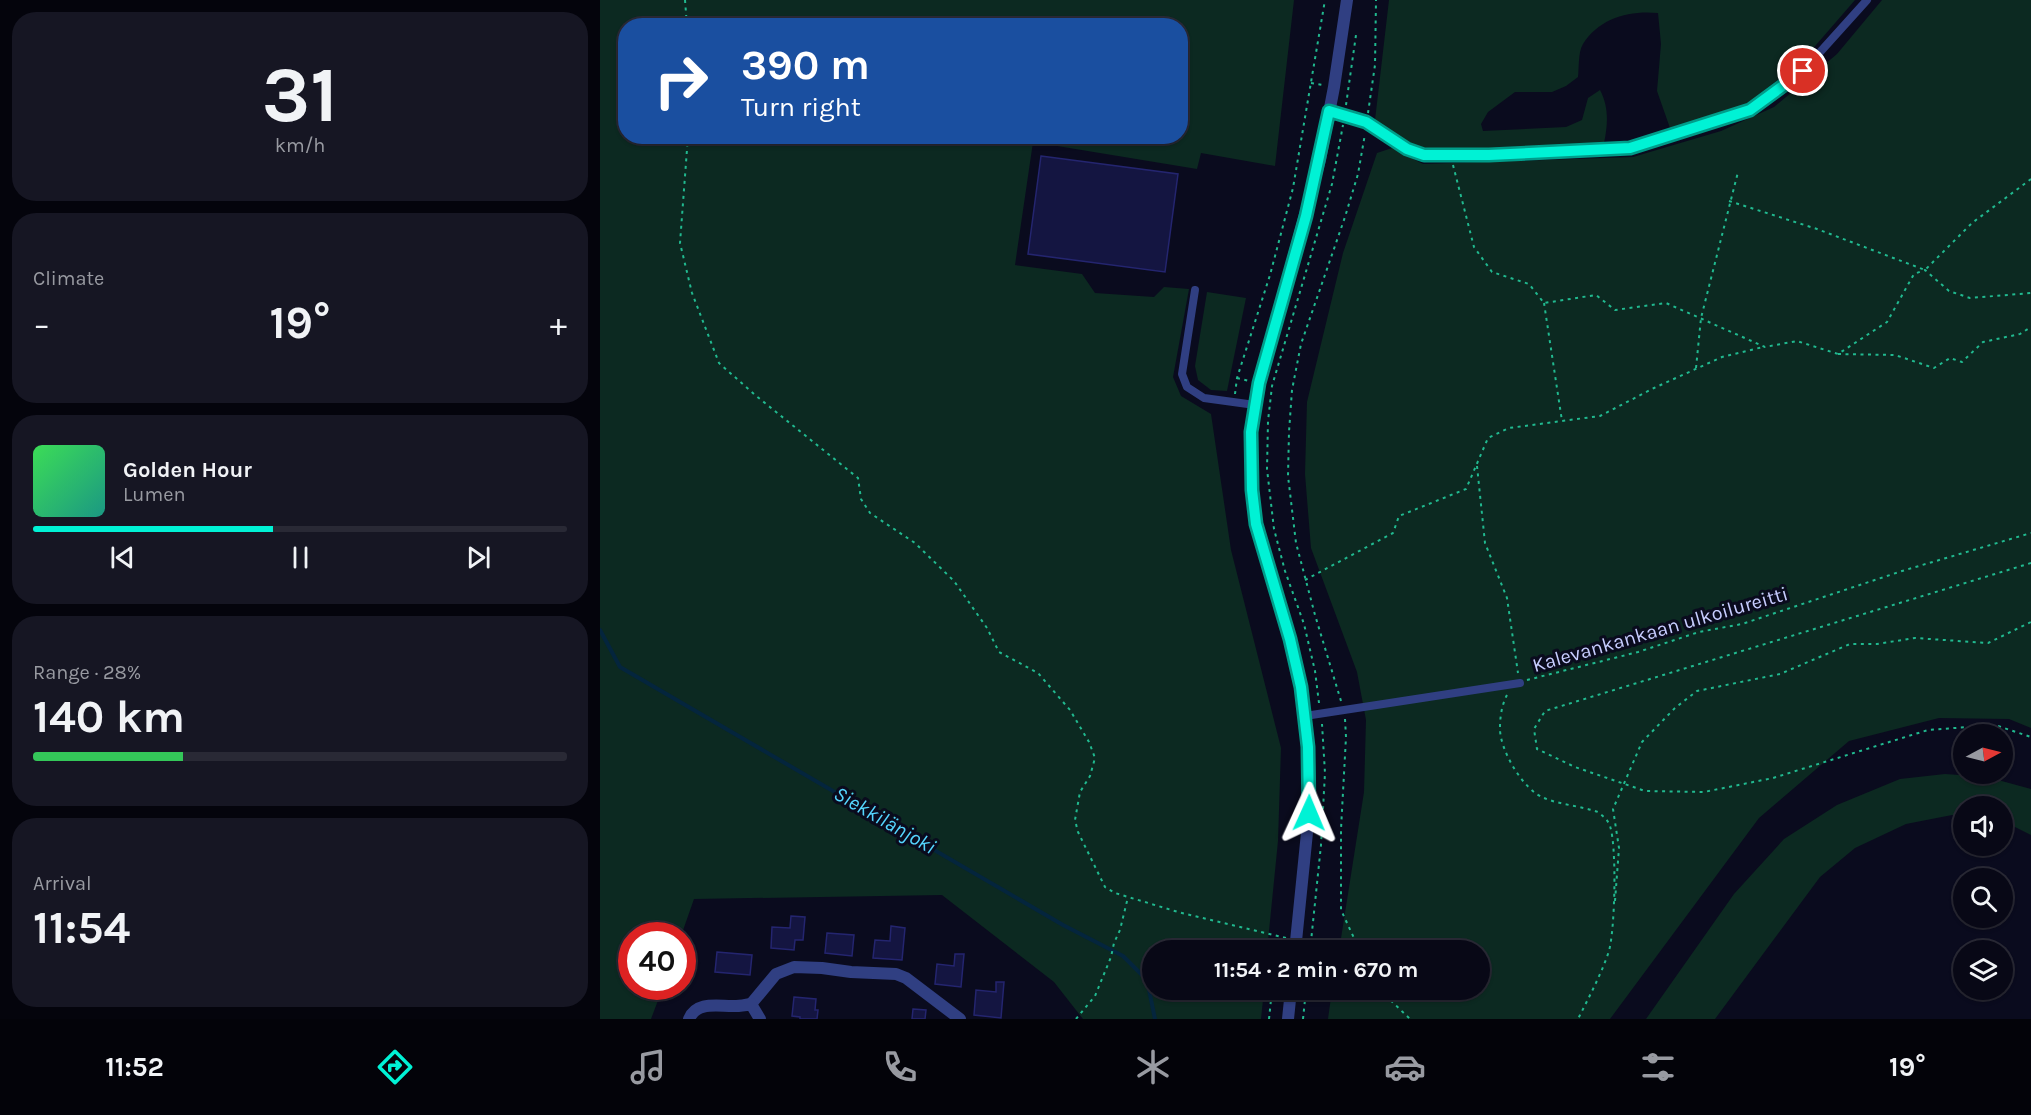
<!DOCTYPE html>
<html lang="en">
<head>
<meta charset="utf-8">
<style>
  :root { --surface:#080816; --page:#161623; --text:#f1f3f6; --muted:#989aa1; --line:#292935; --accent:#00f2d5 }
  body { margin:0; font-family:Karla,sans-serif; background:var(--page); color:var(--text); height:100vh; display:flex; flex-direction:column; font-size:22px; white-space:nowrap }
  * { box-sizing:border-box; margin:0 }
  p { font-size:20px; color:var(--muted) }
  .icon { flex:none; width:33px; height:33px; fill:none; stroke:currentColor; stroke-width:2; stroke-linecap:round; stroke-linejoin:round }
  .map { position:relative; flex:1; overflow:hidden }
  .panel { display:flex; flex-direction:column; gap:12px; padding:12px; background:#04040c; width:600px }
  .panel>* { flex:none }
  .top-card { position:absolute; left:18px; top:18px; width:570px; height:126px; border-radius:24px; box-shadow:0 2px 4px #0004,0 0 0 2px var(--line); background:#1a4fa0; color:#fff; overflow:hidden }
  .needle { width:39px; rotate:83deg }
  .controls { position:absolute; left:1353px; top:724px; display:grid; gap:12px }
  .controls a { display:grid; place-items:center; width:60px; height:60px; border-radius:50%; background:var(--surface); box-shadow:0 2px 4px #0004,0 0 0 2px var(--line); font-size:30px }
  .speed { position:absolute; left:18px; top:922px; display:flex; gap:12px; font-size:30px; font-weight:700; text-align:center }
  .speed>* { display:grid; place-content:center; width:78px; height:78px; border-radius:50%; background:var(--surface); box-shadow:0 2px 4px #0004,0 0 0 2px var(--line); line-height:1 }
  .speed .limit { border:9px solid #d22; background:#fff; color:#111 }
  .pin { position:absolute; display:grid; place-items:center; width:51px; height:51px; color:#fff; margin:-26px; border:3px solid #fff; border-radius:50%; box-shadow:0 2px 6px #0007 }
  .me { position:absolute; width:66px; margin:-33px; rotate:1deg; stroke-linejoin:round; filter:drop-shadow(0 0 4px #0008) }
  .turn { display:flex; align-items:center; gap:21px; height:126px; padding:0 24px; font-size:27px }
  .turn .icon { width:78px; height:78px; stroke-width:2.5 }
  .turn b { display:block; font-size:42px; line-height:51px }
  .big { font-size:45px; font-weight:700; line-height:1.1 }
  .panel .card { flex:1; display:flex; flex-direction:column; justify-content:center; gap:9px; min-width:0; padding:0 21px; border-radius:24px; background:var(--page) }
  .panel .dial { align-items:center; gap:0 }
  .dial b { font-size:78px; line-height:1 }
  .song { display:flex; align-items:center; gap:18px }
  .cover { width:72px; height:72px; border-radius:9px; background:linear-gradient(135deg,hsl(130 70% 55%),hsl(170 70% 35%)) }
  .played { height:6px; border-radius:3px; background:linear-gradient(90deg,var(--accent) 45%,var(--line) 45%) }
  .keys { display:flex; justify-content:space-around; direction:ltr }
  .heat { display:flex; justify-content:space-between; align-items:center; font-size:33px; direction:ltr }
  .charge { height:9px; border-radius:4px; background:linear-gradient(90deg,#34c759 28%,var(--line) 0) }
  .trip { position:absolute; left:542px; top:940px; width:348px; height:60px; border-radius:30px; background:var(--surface); box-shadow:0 2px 4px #0004,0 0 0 2px var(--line); font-weight:700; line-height:60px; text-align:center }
  .menu { display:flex; height:96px; justify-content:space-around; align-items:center; background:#030309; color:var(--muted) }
  .menu .icon { width:42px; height:42px }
  .menu .selected { color:var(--accent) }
  .menu b { font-size:27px; color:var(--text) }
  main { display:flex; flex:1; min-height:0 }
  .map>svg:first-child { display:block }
  .green { fill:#0c2921; fill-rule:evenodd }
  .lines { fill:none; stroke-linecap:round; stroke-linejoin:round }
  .stream { stroke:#04253d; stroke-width:4 }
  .building { fill:#141541; stroke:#24256f; stroke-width:1.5 }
  .path { stroke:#21b98f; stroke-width:2; stroke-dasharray:3 4.5; stroke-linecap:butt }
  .service { stroke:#303f82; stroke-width:8 }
  .minor { stroke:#303f82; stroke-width:12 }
  .tertiary { stroke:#303f82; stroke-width:12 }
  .route-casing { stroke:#009d8a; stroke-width:15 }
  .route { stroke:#00f2d5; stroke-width:10 }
  .labels { text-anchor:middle; stroke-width:6; stroke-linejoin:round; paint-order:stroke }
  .street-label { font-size:20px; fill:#c7cdff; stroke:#0a0b1e }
  .water-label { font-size:21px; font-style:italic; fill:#55d6ff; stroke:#0a0b1e }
</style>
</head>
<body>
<main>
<section class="panel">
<div class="card dial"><b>31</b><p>km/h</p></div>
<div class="card"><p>Climate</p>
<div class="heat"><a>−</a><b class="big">19°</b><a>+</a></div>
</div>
<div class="card">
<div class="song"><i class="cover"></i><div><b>Golden Hour</b><p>Lumen</p></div></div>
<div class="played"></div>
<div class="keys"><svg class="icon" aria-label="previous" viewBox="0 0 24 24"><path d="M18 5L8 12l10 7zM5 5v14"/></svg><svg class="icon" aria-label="pause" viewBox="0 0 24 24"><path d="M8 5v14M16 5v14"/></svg><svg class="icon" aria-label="next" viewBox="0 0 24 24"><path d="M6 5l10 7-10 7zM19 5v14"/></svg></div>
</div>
<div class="card"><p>Range · 28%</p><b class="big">140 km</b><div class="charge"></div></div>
<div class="card"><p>Arrival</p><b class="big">11:54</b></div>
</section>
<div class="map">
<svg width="1431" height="1019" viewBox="0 0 1431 1019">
  <rect width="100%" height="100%" fill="#0a0b1e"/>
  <g class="green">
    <path d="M 0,0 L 694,0 L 675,166 L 601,153 L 597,169 L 433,142 L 415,265 L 482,274 L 495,293 L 554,297 L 564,287 L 589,289 L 573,377 L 581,396 L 611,414 L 631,550 L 681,748 L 678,841 L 667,951 L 552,951 L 552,990 L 664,990 L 661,1019 L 483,1019 L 454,982 L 342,895 L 94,899 L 81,936 L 32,936 L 32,987 L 63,987 L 51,1019 L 0,1019 ZM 26,26 L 580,26 L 580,136 L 26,136 Z"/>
    <path d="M 789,0 L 1255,0 L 1203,60 L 1147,104 L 1070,128 L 1057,91 L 1061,44 L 1058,13 C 1030,10 999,18 983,44 C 978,52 979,68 978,77 L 966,86 L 952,92 L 915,92 L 888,112 L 881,124 L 883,131 L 966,127 L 982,120 L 988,98 L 1000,90 C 1009,107 1008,124 1004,143 L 889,149 L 825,148 L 810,143 L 775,120 Z"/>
    <polygon points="1282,0 1431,0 1431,728 1409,719 1339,718 1249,741 1159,818 1010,1019 728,1019 732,990 879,990 879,951 739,951 764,792 766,720 757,672 711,548 705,474 707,402 743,253 777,153 792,148 823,164 1033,157 1121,131 1174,107 1237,54"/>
    <polygon points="607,292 646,298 627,391 611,390 598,380 595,366"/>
    <polygon points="1345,774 1387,777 1431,789 1431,835 1403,821 1402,807 1364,807 1363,817 1352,815 1306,824 1255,848 1220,877 1115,1019 1046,1019 1134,894 1184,839 1237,805 1300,779"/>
  </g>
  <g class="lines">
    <polyline class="stream" points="0,630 20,667 463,925 523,956 547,980 555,1019"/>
  </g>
  <g class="building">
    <polygon points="441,156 578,174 565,272 428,254"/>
    <polygon points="191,916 205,917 203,940 195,940 194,950 171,948 172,927 190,928"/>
    <polygon points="291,926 305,928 302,960 273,958 275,940 290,941"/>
    <polygon points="227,933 254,935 252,956 225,953"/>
    <polygon points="117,952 152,955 150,975 115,972"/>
    <polygon points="355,954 364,954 361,987 335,984 337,964 354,966"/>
    <polygon points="396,982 404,982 401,1018 374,1015 376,990 396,992"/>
    <polygon points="194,997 216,999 215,1010 218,1010 217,1019 200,1019 200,1017 192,1016"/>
    <polygon points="313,1009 326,1010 325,1019 312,1019"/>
  </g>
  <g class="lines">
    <g class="path">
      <polyline points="85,0 87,26"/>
      <polyline points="711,83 723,85"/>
      <polyline points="746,105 756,35"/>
      <polyline points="768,113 775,65 776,0"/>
      <polyline points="88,136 80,243 92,293 119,363 155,395 258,478 261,499 270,513 315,543 354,581 387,628 399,652 438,673 470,710 489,742 495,758 490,776 480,792 475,820 478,832 505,887 515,893 578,912 686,938"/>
      <polyline points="853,165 874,247 892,272 929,284 944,303 996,295 1015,310 1066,303 1165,347 1197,341 1238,354 1287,322 1314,274 1325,270 1349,291 1370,298 1431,293"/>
      <polyline points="1129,201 1217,229 1325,270 1372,223 1431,179"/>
      <polyline points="944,303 962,421"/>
      <polyline points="1238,354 1295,355 1334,368 1350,358 1362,362 1383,342 1420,334 1431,327"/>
      <polyline points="1096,368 1101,318 1138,172"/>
      <polyline points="637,378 649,381"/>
      <polyline points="635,394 637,378 670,275 693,188 725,0"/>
      <polyline points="877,466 885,543 907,598 918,673"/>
      <polyline points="1431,563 945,711 934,729 937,749 975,767 1045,791 1104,792 1173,778 1328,730 1395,725 1431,737"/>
      <polyline points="705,580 793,533 799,516 866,489 888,438 909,428 1000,416 1054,388 1122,357 1163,347"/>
      <polyline points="927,680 1038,652 1099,632 1142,624 1302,571 1431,533"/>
      <path d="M 907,695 C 902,704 900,717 900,727 C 899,749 923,790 944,798 C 961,805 981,806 998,812 C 1003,816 1008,820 1010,826 C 1017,847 1015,929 1009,951 C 1001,975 989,997 978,1019"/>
      <polyline points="741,701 715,615 696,543 688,476 689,432 692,390 701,344 745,217 758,174 765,134"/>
      <polyline points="719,703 715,671 704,624 685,571 674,529 667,469 668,421 672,386 732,184 743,125"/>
      <polyline points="745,719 746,737 741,829 741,910 760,951"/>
      <polyline points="1015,901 1019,848 1013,809 1042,742 1075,708 1097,691 1180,674 1250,644 1277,644 1315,638 1388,643 1431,622"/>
      <polyline points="709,941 734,951"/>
      <polyline points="676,951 678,937"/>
      <polyline points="710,951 721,845 725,773 722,724"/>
      <polyline points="780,990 810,1019"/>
      <polyline points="476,1019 495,996 511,957 514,943 520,930 528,897"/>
      <polyline points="669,1019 672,990"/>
      <polyline points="703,1019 706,990"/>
    </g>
    <g class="service">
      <polyline points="729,111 766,122 807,149 824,155 889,155 1030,148 1150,110 1203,71 1267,0"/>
      <polyline points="595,290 582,374 587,387 604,398 655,405"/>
      <polyline points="705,716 920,683"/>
    </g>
    <g class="minor">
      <polyline points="151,1004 176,974 194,967 222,968 251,972 296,974 306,978 360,1019"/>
      <path d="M 89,1019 C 97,1000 120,1007 136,1006 C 141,1006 146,1005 151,1004 L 160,1019"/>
    </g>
    <g class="tertiary">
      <polyline points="695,951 709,813 708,747 701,687 690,639 656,524 652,490 651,432 659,383 720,160 734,87 747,0"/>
      <polyline points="688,1019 691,990"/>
    </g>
  </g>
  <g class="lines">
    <g class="route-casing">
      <polyline id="route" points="709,813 708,747 701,687 690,639 656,524 652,490 651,432 659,383 706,216 729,111 766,122 807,149 824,155 889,155 1030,148 1150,110 1203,71"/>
    </g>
    <use href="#route" class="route"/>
  </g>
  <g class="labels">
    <g class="street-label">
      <text transform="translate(1060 629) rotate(-16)" y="7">Kalevankankaan ulkoilureitti</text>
    </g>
    <g class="water-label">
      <text transform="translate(285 820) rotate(30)" y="7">Siekkilänjoki</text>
    </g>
  </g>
</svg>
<div class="controls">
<a><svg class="needle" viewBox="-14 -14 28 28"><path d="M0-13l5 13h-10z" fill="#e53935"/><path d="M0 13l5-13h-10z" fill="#989aa1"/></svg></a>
<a><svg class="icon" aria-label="sound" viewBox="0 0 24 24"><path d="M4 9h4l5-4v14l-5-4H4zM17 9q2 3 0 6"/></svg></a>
<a><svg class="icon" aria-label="search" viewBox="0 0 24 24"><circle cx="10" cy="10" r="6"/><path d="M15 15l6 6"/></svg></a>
<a><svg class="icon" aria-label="layers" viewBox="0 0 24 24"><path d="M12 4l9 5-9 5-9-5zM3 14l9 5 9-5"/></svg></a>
</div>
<div class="speed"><div class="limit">40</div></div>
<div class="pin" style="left:1203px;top:71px;background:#d93025"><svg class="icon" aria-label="arrive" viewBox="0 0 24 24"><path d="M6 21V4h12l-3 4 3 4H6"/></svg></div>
<svg class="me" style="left:709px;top:813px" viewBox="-20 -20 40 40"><path d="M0-17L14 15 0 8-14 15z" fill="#00f2d5" stroke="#fff" stroke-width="4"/></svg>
<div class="trip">11:54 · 2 min · 670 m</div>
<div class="top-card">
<div class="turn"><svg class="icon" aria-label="right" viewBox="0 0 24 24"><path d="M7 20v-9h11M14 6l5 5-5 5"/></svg><div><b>390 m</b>Turn right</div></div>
</div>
</div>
</main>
<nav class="menu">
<b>11:52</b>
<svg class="icon selected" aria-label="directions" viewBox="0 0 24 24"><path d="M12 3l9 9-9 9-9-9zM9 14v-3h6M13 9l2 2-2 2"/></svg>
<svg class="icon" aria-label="music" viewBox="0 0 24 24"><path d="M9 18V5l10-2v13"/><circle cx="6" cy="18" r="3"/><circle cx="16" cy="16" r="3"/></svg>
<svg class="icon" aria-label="phone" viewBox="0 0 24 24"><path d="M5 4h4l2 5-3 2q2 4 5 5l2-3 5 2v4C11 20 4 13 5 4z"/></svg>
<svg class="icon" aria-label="climate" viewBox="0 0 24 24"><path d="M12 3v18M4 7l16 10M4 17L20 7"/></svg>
<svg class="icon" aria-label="car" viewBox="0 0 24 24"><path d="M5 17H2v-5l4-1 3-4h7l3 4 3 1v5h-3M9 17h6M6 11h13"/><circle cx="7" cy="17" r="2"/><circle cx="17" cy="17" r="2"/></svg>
<svg class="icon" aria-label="filters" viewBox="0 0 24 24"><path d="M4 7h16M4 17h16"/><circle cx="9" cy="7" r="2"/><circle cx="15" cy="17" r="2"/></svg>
<b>19°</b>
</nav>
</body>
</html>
